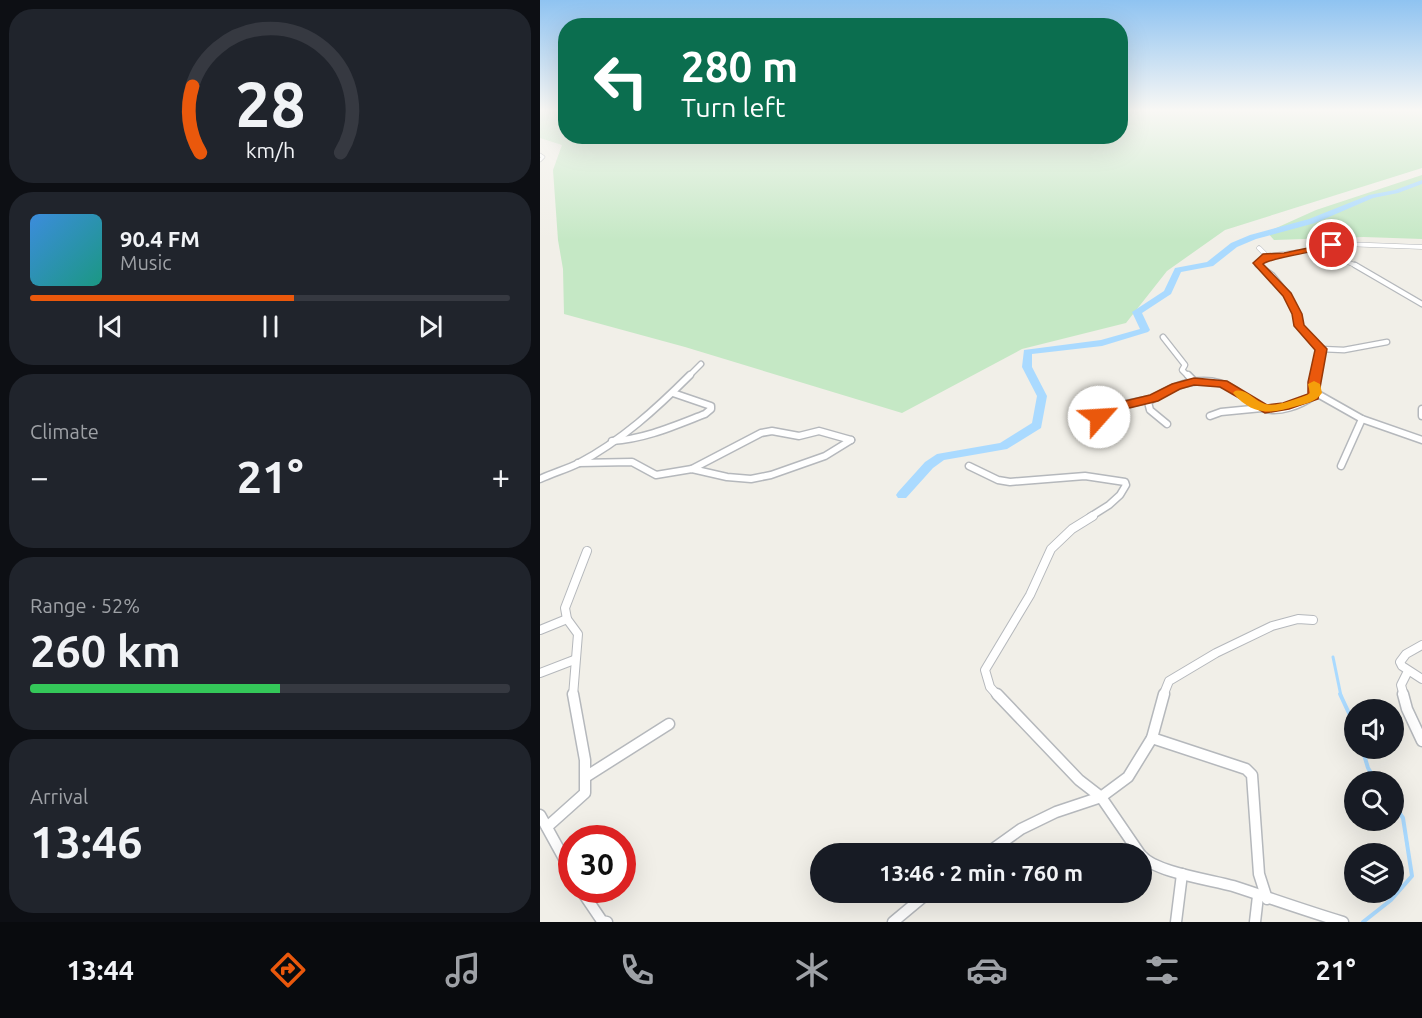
<!DOCTYPE html>
<html lang="en">
<head>
<meta charset="utf-8">
<style>
  :root { --surface:#171b24; --page:#20242c; --text:#f1f3f6; --muted:#9ea1a6; --line:#363941; --accent:#ea580c }
  body { margin:0; font-family:Ubuntu,sans-serif; background:var(--page); color:var(--text); height:100vh; display:flex; flex-direction:column; font-size:22px; white-space:nowrap }
  * { box-sizing:border-box; margin:0 }
  p { font-size:20px; color:var(--muted) }
  .icon { flex:none; width:33px; height:33px; fill:none; stroke:currentColor; stroke-width:2; stroke-linecap:round; stroke-linejoin:round }
  .map { position:relative; flex:1; overflow:hidden }
  .drawer { display:flex; flex-direction:column; gap:9px; padding:9px; background:#0d0f14; width:540px }
  .drawer>* { flex:none }
  .guide { position:absolute; left:18px; top:18px; width:570px; height:126px; border-radius:24px; box-shadow:0 6px 24px #0002; background:#0b6e4f; color:#fff; overflow:hidden }
  .controls { position:absolute; left:804px; top:699px; display:grid; gap:12px }
  .controls a { display:grid; place-items:center; width:60px; height:60px; border-radius:50%; background:var(--surface); box-shadow:0 6px 24px #0002; font-size:30px }
  .speed { position:absolute; left:18px; top:825px; display:flex; gap:12px; font-size:30px; font-weight:700; text-align:center }
  .speed>* { display:grid; place-content:center; width:78px; height:78px; border-radius:50%; background:var(--surface); box-shadow:0 6px 24px #0002; line-height:1 }
  .speed .limit { border:9px solid #d22; background:#fff; color:#111 }
  .pin { position:absolute; display:grid; place-items:center; width:51px; height:51px; color:#fff; margin:-26px; border:3px solid #fff; border-radius:50%; box-shadow:0 2px 6px #0007 }
  .me { position:absolute; width:66px; margin:-33px; rotate:64deg; stroke-linejoin:round; filter:drop-shadow(0 0 4px #0008) }
  .turn { display:flex; align-items:center; gap:21px; height:126px; padding:0 24px; font-size:27px }
  .turn .icon { width:78px; height:78px; stroke-width:2.5 }
  .turn b { display:block; font-size:42px; line-height:51px }
  .big { font-size:45px; font-weight:600; line-height:1.1 }
  .drawer .tile { flex:1; display:flex; flex-direction:column; justify-content:center; gap:9px; min-width:0; padding:0 21px; border-radius:24px; background:var(--page) }
  .drawer .dial { align-items:center; gap:0 }
  .dial svg { height:156px; overflow:visible; fill:none; stroke:var(--line); stroke-width:7; stroke-linecap:round; text-anchor:middle }
  .dial text { fill:var(--text); stroke:none }
  .song { display:flex; align-items:center; gap:18px }
  .cover { width:72px; height:72px; border-radius:9px; background:linear-gradient(135deg,hsl(210 70% 55%),hsl(170 70% 35%)) }
  .played { height:6px; border-radius:3px; background:linear-gradient(90deg,var(--accent) 55%,var(--line) 55%) }
  .keys { display:flex; justify-content:space-around; direction:ltr }
  .heat { display:flex; justify-content:space-between; align-items:center; font-size:33px; direction:ltr }
  .charge { height:9px; border-radius:4px; background:linear-gradient(90deg,#34c759 52%,var(--line) 0) }
  .trip { position:absolute; left:270px; top:843px; width:342px; height:60px; border-radius:30px; background:var(--surface); box-shadow:0 6px 24px #0002; font-weight:600; line-height:60px; text-align:center }
  .tab-bar { display:flex; height:96px; justify-content:space-around; align-items:center; background:#090b0e; color:var(--muted) }
  .tab-bar .icon { width:42px; height:42px }
  .tab-bar .active { color:var(--accent) }
  .tab-bar b { font-size:27px; color:var(--text) }
  main { display:flex; flex:1; min-height:0 }
  .map>svg:first-child { display:block }
  .green { fill:#c5e8c5 }
  .lines { fill:none; stroke-linecap:round; stroke-linejoin:round }
  .stream-far1 { stroke:#aadaff; stroke-width:3 }
  .stream { stroke:#aadaff; stroke-width:4 }
  .river { fill:#aadaff; fill-rule:evenodd }
  .minor-far5-casing { stroke:#b5b8bc; stroke-width:4.5 }
  .minor-far4-casing { stroke:#b5b8bc; stroke-width:5 }
  .minor-far3-casing { stroke:#b5b8bc; stroke-width:7 }
  .minor-far2-casing { stroke:#b5b8bc; stroke-width:9 }
  .minor-far1-casing { stroke:#b5b8bc; stroke-width:10 }
  .minor-casing { stroke:#b5b8bc; stroke-width:13 }
  .minor-far5 { stroke:#fff; stroke-width:3 }
  .minor-far4 { stroke:#fff; stroke-width:4 }
  .minor-far3 { stroke:#fff; stroke-width:4.5 }
  .minor-far2 { stroke:#fff; stroke-width:6 }
  .minor-far1 { stroke:#fff; stroke-width:8 }
  .minor { stroke:#fff; stroke-width:10 }
  .route { fill:#ea580c; stroke:#983908; stroke-width:1.5 }
  .slow { fill:#f59e0b }
</style>
</head>
<body>
<main>
<section class="drawer">
<div class="tile dial"><svg viewBox="0 0 100 80">
<path d="M14 69A42 42 0 1 1 86 69"/>
<path d="M14 69A42 42 0 0 1 10 35" stroke="#ea580c"/>
<text x="50" y="56" font-size="32" font-weight="700">28</text>
<text x="50" y="72" font-size="11">km/h</text>
</svg></div>
<div class="tile">
<div class="song"><i class="cover"></i><div><b>90.4 FM</b><p>Music</p></div></div>
<div class="played"></div>
<div class="keys"><svg class="icon" aria-label="previous" viewBox="0 0 24 24"><path d="M18 5L8 12l10 7zM5 5v14"/></svg><svg class="icon" aria-label="pause" viewBox="0 0 24 24"><path d="M8 5v14M16 5v14"/></svg><svg class="icon" aria-label="next" viewBox="0 0 24 24"><path d="M6 5l10 7-10 7zM19 5v14"/></svg></div>
</div>
<div class="tile"><p>Climate</p>
<div class="heat"><a>−</a><b class="big">21°</b><a>+</a></div>
</div>
<div class="tile"><p>Range · 52%</p><b class="big">260 km</b><div class="charge"></div></div>
<div class="tile"><p>Arrival</p><b class="big">13:46</b></div>
</section>
<div class="map">
<svg width="882" height="922" viewBox="0 0 882 922">
  <rect width="100%" height="100%" fill="#f1efe8"/>
  <g class="green">
    <polygon points="0,111 25,111 26,136 580,136 581,111 882,111 882,168 685,230 627,271 586,323 482,349 362,413 145,347 24,314 23,269 18,240 13,170 22,145 0,138"/>
    <polygon points="882,175 882,239 824,237 734,240 727,232 776,210"/>
  </g>
  <g class="lines">
    <polyline class="stream-far1" points="793,657 801,696"/>
    <g class="stream">
      <polyline points="800,694 814,724"/>
      <polyline points="822,748 828,768 837,782"/>
      <polyline points="823,922 851,900 872,876 863,818 854,805"/>
    </g>
    <polygon class="river" points="882,180 882,184 858,193 833,198 775,223 716,239 697,247 673,266 641,272 631,294 602,313 610,330 608,332 562,346 492,354 492,367 507,396 501,428 467,449 404,460 393,468 366,498 358,498 356,495 358,492 385,462 397,454 460,443 492,423 497,396 482,367 484,350 561,340 600,329 592,312 624,291 635,268 667,262 691,243 710,235 769,219 829,195 855,190"/>
    <g class="minor-far5-casing">
      <polyline id="minor-far5" points="0,155 3,157 0,160"/>
    </g>
    <g class="minor-far4-casing">
      <g id="minor-far4">
        <polyline points="719,248 727,256 718,262 720,266"/>
        <polyline points="775,250 804,244 882,247"/>
        <polyline points="727,256 773,250 786,253 817,266"/>
      </g>
    </g>
    <g class="minor-far3-casing">
      <g id="minor-far3">
        <polyline points="718,265 732,275 748,295 757,314 759,326 781,349 775,377"/>
        <polyline points="815,265 882,304"/>
        <polyline points="623,337 645,365 642,370 649,377"/>
        <polyline points="781,349 804,350 847,342"/>
        <polyline points="148,377 161,364"/>
      </g>
    </g>
    <g class="minor-far2-casing">
      <g id="minor-far2">
        <polyline points="648,375 654,381"/>
        <polyline points="776,393 822,419 882,440"/>
        <polyline points="882,409 882,416"/>
        <polyline points="670,416 681,412 722,408"/>
        <polyline points="559,417 577,406 611,399"/>
        <path d="M 627,424 L 610,410 L 608,402 C 634,384 666,372 695,390 C 704,396 712,405 722,408 C 739,414 761,405 775,395 L 775,375"/>
        <path d="M 72,441 C 105,439 134,426 165,414 L 171,409 L 171,406 L 133,393"/>
        <polyline points="38,463 92,462 116,475 152,469 187,477 211,479 231,475 285,456 311,440"/>
        <polyline points="429,466 458,480 470,482 545,476 585,482 586,485 580,495 569,505 550,517"/>
        <polyline points="801,466 822,419"/>
        <polyline points="152,469 221,433 232,431 259,436 279,431 311,440"/>
        <path d="M 0,479 C 13,473 27,469 39,463 C 81,441 117,408 150,375"/>
      </g>
    </g>
    <g class="minor-far1-casing">
      <g id="minor-far1">
        <polyline points="0,630 27,619"/>
        <polyline points="882,645 866,654 860,662 862,666 882,679"/>
        <polyline points="0,673 34,660"/>
        <polyline points="33,696 38,634 27,619 25,608 47,551"/>
        <polyline points="458,696 450,687 445,670 490,595 511,549 532,529 553,516"/>
        <polyline points="623,696 629,681 676,653 732,626 758,619 773,620"/>
        <polyline points="864,696 861,685 868,671"/>
      </g>
    </g>
    <g class="minor-casing">
      <g id="minor">
        <polyline points="457,694 539,780 561,797 600,854"/>
        <polyline points="863,694 867,709 882,741"/>
        <polyline points="612,738 706,769 712,775 719,874 727,899"/>
        <polyline points="47,776 129,724"/>
        <polyline points="0,815 32,873"/>
        <polyline points="7,827 45,793 45,760 33,694"/>
        <polyline points="446,854 481,829 516,812 561,797 588,777 612,738 624,694"/>
        <path d="M 602,856 C 615,872 672,880 693,886 C 730,898 766,911 803,922"/>
        <polyline points="41,890 62,921 67,922"/>
        <polyline points="353,922 389,892"/>
        <polyline points="636,922 642,874"/>
        <polyline points="715,922 718,896"/>
      </g>
    </g>
    <use href="#minor-far5" class="minor-far5"/>
    <use href="#minor-far4" class="minor-far4"/>
    <use href="#minor-far3" class="minor-far3"/>
    <use href="#minor-far2" class="minor-far2"/>
    <use href="#minor-far1" class="minor-far1"/>
    <use href="#minor" class="minor"/>
  </g>
  <linearGradient id="sky" x2="0" y2="1"><stop stop-color="#8fc3f1"/><stop offset="0.46" stop-color="#f9f8f5"/><stop offset="1" stop-color="#f9f8f5" stop-opacity="0"/></linearGradient>
  <rect width="882" height="240" fill="url(#sky)"/>
  <path class="route" d="M 792,243 L 797,245 L 796,247 C 782,250 730,258 723,264 L 751,293 L 762,314 L 764,325 L 787,349 L 778,399 L 749,409 L 725,413 L 680,387 L 654,385 L 640,389 L 618,401 L 577,411 L 563,420 L 554,420 L 552,417 L 568,405 L 610,395 L 632,384 L 654,378 L 687,381 L 727,405 L 743,403 L 768,394 L 768,382 L 775,350 L 754,326 L 752,314 L 743,296 L 713,263 L 723,254 L 744,253 Z"/>
  <path class="slow" d="M 774,381 L 780,384 L 782,393 C 775,402 768,403 757,406 C 731,414 713,416 693,393 L 695,391 C 707,388 714,401 725,404 C 738,407 755,399 767,395 L 770,393 L 768,384 Z"/>
</svg>
<div class="controls">
<a><svg class="icon" aria-label="sound" viewBox="0 0 24 24"><path d="M4 9h4l5-4v14l-5-4H4zM17 9q2 3 0 6"/></svg></a>
<a><svg class="icon" aria-label="search" viewBox="0 0 24 24"><circle cx="10" cy="10" r="6"/><path d="M15 15l6 6"/></svg></a>
<a><svg class="icon" aria-label="layers" viewBox="0 0 24 24"><path d="M12 4l9 5-9 5-9-5zM3 14l9 5 9-5"/></svg></a>
</div>
<div class="speed"><div class="limit">30</div></div>
<div class="pin" style="left:792px;top:245px;background:#d93025"><svg class="icon" aria-label="arrive" viewBox="0 0 24 24"><path d="M6 21V4h12l-3 4 3 4H6"/></svg></div>
<svg class="me" style="left:559px;top:417px" viewBox="-20 -20 40 40"><circle r="19" fill="#fff"/><path d="M0-13L10 11 0 6-10 11z" fill="#ea580c"/></svg>
<div class="trip">13:46 · 2 min · 760 m</div>
<div class="guide">
<div class="turn"><svg class="icon" aria-label="left" viewBox="0 0 24 24"><path d="M17 20v-9H6M10 6l-5 5 5 5"/></svg><div><b>280 m</b>Turn left</div></div>
</div>
</div>
</main>
<nav class="tab-bar">
<b>13:44</b>
<svg class="icon active" aria-label="directions" viewBox="0 0 24 24"><path d="M12 3l9 9-9 9-9-9zM9 14v-3h6M13 9l2 2-2 2"/></svg>
<svg class="icon" aria-label="music" viewBox="0 0 24 24"><path d="M9 18V5l10-2v13"/><circle cx="6" cy="18" r="3"/><circle cx="16" cy="16" r="3"/></svg>
<svg class="icon" aria-label="phone" viewBox="0 0 24 24"><path d="M5 4h4l2 5-3 2q2 4 5 5l2-3 5 2v4C11 20 4 13 5 4z"/></svg>
<svg class="icon" aria-label="climate" viewBox="0 0 24 24"><path d="M12 3v18M4 7l16 10M4 17L20 7"/></svg>
<svg class="icon" aria-label="car" viewBox="0 0 24 24"><path d="M5 17H2v-5l4-1 3-4h7l3 4 3 1v5h-3M9 17h6M6 11h13"/><circle cx="7" cy="17" r="2"/><circle cx="17" cy="17" r="2"/></svg>
<svg class="icon" aria-label="filters" viewBox="0 0 24 24"><path d="M4 7h16M4 17h16"/><circle cx="9" cy="7" r="2"/><circle cx="15" cy="17" r="2"/></svg>
<b>21°</b>
</nav>
</body>
</html>
